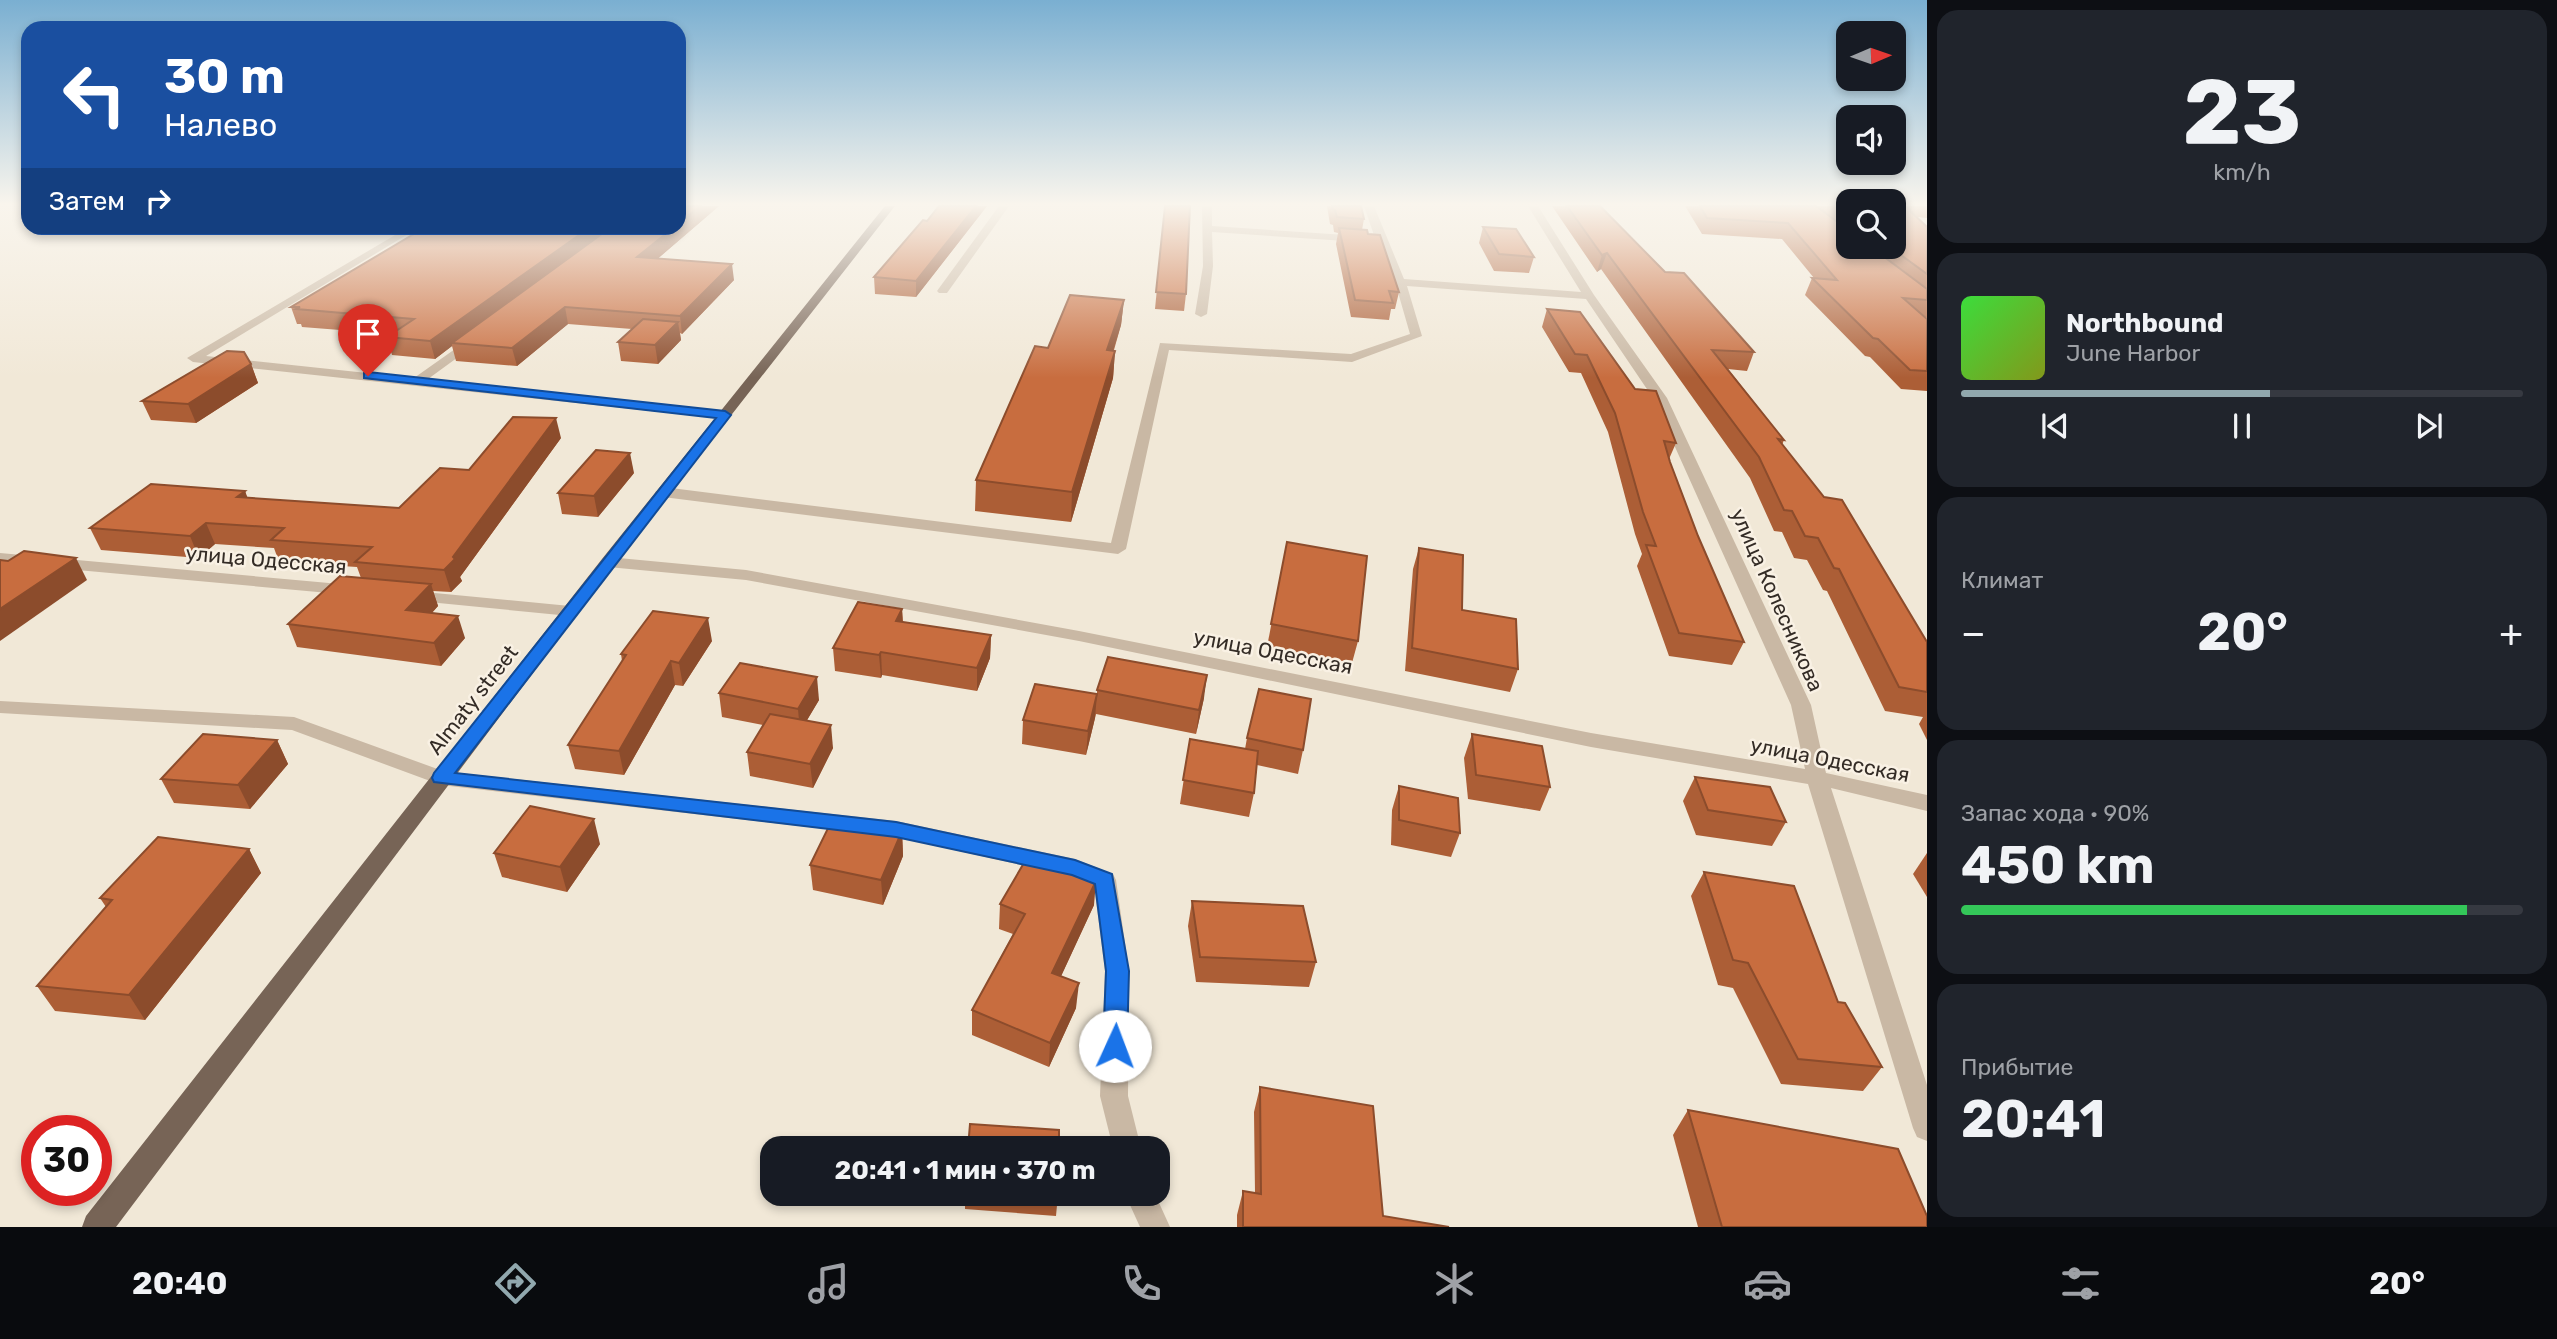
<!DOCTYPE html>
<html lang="ru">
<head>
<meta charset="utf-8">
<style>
  :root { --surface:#171b24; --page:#20242c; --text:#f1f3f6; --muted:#9ea1a6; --line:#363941; --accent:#91a8ae }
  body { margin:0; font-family:Rubik,sans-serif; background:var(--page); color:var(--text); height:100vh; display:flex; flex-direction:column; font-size:26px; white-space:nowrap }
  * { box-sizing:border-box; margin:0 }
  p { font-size:23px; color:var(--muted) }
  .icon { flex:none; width:38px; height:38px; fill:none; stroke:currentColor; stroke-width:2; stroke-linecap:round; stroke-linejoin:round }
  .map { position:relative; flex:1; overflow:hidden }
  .panel { display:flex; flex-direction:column; gap:10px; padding:10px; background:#0d0f14; width:630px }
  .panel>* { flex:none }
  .top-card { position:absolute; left:21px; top:21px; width:665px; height:214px; border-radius:21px; box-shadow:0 4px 10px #0003; background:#1a4fa0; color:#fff; overflow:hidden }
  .needle { width:46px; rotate:88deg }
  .buttons { position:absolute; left:1836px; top:21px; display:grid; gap:14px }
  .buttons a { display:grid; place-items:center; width:70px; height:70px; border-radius:14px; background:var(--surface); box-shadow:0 4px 10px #0003; font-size:35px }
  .speed { position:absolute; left:21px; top:1115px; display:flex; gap:14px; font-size:35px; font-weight:700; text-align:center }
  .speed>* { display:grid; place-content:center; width:91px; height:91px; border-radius:50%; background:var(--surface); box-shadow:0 4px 10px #0003; line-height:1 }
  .speed .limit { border:10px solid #d22; background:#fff; color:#111 }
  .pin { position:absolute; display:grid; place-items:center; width:60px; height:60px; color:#fff; margin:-72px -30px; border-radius:50% 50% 50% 0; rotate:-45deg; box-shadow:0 0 7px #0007 }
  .pin .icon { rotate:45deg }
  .me { position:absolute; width:77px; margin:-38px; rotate:2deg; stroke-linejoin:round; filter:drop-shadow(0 0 5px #0008) }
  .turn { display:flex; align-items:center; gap:24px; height:147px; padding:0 28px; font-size:32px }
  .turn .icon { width:91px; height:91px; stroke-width:2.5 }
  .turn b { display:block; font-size:49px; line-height:60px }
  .then { display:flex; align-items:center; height:66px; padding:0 28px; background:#0003; gap:14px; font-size:26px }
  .big { font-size:52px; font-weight:700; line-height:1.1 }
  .panel .tile { flex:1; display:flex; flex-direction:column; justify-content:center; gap:10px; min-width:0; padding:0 24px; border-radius:21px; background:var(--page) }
  .panel .dial { align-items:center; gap:0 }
  .dial b { font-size:91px; line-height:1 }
  .song { display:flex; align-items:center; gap:21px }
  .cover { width:84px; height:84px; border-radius:10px; background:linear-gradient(135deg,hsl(120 70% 55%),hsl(70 70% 35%)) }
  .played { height:7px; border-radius:4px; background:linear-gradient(90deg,var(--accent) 55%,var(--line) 55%) }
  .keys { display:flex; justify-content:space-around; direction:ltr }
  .heat { display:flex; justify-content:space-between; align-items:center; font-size:38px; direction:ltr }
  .charge { height:10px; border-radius:5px; background:linear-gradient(90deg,#34c759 90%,var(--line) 0) }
  .trip { position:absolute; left:760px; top:1136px; width:410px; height:70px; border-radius:21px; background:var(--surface); box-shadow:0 4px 10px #0003; font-weight:700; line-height:70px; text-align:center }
  .menu { display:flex; height:112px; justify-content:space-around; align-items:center; background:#090b0e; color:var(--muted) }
  .menu .icon { width:49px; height:49px }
  .menu .on { color:var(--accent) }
  .menu b { font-size:32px; color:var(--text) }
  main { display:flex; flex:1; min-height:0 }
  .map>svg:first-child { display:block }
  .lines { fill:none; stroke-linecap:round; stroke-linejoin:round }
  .minor { fill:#c9b8a4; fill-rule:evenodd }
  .primary { fill:#776456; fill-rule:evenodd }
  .wall { fill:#ac5e36 }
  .shaded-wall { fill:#8c4c2c }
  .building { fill:#c86d3f; stroke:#8c4c2c; stroke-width:2 }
  .route { fill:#1a73e8; stroke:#114b97; stroke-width:2 }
  .labels { text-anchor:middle; stroke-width:5; stroke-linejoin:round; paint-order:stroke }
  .street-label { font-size:21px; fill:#342c26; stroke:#f9f1e4 }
</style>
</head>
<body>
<main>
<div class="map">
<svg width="1927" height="1227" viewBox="0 0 1927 1227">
  <rect width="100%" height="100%" fill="#f1e8d7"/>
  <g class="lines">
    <g class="minor">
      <polygon points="999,206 1009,206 947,293 939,293 937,291"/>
      <polygon points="1202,206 1212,206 1212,226 1361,236 1366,239 1361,242 1212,232 1213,266 1207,314 1201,317 1195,314 1203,266"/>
      <polygon points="1364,206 1374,206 1404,279 1581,292 1528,206 1538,206 1594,295 1667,398 1811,705 1826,773 1927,795 1927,811 1831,788 1927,1085 1927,1141 1917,1137 1913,1128 1808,784 1591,747 1079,641 746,580 608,567 600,562 608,557 746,570 1079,631 1591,733 1805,769 1791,705 1653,398 1586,299 1407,286 1422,336 1352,362 1169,350 1126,549 1118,554 663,497 655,492 663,487 1111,543 1160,343 1351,354 1410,334 1395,282 1376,241"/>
      <polygon points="407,228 418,228 206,356 414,378 472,337 476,338 476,344 428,379 725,411 732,415 725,419 193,362 187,358"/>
      <polygon points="0,553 351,585 360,590 351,595 0,563"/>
      <polygon points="414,591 570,606 579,611 570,616 408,600 405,596"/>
      <polygon points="0,701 294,717 443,771 896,821 1075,859 1113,874 1116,880 1129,971 1128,1096 1141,1148 1113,1148 1100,1096 1105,971 1094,885 1071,876 896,837 441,785 292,730 0,713"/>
      <polygon points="1125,1194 1155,1194 1170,1227 1140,1227"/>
    </g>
    <polygon class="primary" points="885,206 895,206 614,565 116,1227 82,1227 86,1216 602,559"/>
  </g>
  <g class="wall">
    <polygon points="679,206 719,206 657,259 734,280 682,334 680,333 681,340 658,364 621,361 618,342 632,329 568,324 517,366 456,361 452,346 435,359 392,355 387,337 391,334 302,327 301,324 297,324 291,307 679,228"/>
    <polygon points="939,206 987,206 916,297 875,294 874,277 927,221"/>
    <polygon points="1165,206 1186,294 1184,311 1155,309"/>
    <polygon points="1327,206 1361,206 1364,219 1362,230 1368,234 1399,292 1395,309 1391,309 1389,320 1351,317 1336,244 1338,233 1334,232 1333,225 1330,224"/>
    <polygon points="1552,206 1600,206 1665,272 1754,352 1747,371 1728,369 1784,440 1782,445 1927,642 1927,740 1919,724 1923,717 1885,711 1827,591 1823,590 1807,560 1794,558 1782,532 1774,531 1750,478 1601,269 1597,272"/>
    <polygon points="1685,206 1848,206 1848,247 1894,247 1894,206 1927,206 1927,218 1917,217 1927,227 1927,318 1925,317 1927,319 1927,391 1901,389 1870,357 1865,356 1805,295 1812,278 1814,278 1782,239 1702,234"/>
    <polygon points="1483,227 1534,257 1529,273 1494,271 1479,243"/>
    <polygon points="1124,300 1121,325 1114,350 1115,351 1113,378 1071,522 975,511 976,480 1048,348"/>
    <polygon points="1547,309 1635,389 1676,443 1669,459 1698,536 1744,642 1732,665 1669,656 1637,566 1642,554 1635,534 1608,432 1581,373 1569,372 1542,327"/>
    <polygon points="251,364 258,383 196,423 151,420 142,401"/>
    <polygon points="561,438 460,577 462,581 451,592 433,591 438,606 432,613 465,638 441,666 297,647 288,624 361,578 357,567 279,562 274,548 215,544 199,558 101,550 90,528 245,491 247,498 399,508 469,470"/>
    <polygon points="634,473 598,517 562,514 558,493"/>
    <polygon points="1287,542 1358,641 1352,663 1267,647"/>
    <polygon points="1419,548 1462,610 1518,669 1510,692 1405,671 1413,569"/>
    <polygon points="902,609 903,622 991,635 990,658 977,691 882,675 881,678 835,671 833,648"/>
    <polygon points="712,641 683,686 675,685 624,775 575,769 568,745 622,661 621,654"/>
    <polygon points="1097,690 1204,698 1196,734 1096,714 1086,755 1022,744 1023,720 1097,694"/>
    <polygon points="719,693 819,700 807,720 833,748 813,788 750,776 747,752 763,725 722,717"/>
    <polygon points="1472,734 1550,787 1540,811 1468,799 1464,758"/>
    <polygon points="1247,738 1303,750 1298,774 1257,765 1254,793 1249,817 1180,804 1190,739 1245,749"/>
    <polygon points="277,740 288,764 250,809 174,803 161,779"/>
    <polygon points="1695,777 1786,822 1772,846 1696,835 1683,801"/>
    <polygon points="1399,786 1460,833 1451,857 1391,845 1392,810"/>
    <polygon points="902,831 903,856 883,905 813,890 810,865"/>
    <polygon points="600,844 567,892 502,877 494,853"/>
    <polygon points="249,849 261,873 145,1020 55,1011 37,986 106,907 100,898"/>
    <polygon points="1927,853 1927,897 1913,874"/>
    <polygon points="1704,872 1838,1002 1882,1067 1863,1091 1781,1084 1733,988 1718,985 1691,896"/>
    <polygon points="1192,901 1316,962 1309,987 1196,982 1188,926"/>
    <polygon points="1000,904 1094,905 1061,976 1076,1008 1049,1067 972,1035 972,1010 1013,934 999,929"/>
    <polygon points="1260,1087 1383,1216 1449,1227 1237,1227 1237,1215 1243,1191 1255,1193 1254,1112"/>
    <polygon points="1688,1110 1927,1227 1698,1227 1673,1135"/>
    <polygon points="965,1194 1058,1194 1056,1216 965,1209"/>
  </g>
  <g class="shaded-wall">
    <polygon points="700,206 719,206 640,274 637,257 673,228 679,228 679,223"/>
    <polygon points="976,206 987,206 916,297 916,281"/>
    <polygon points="589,228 613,228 452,343 452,346 435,359 430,341"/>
    <polygon points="1607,253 1601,269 1597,272 1602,255"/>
    <polygon points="732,264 734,280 682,334 680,316"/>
    <polygon points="1124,300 1121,325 1105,377 1107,350"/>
    <polygon points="565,307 568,324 517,366 512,348"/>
    <polygon points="678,322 681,340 658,364 655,345"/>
    <polygon points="1115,351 1113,378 1071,522 1072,492"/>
    <polygon points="251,364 258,383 196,423 188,404"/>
    <polygon points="556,418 561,438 460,577 462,581 451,592 444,570 453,557"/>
    <polygon points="630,453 634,473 598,517 594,496"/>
    <polygon points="245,491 253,512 237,497"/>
    <polygon points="206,523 215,544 199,558 190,536"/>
    <polygon points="76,558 87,580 0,641 0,609"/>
    <polygon points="431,584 438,606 414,632 406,610"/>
    <polygon points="902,609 903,631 896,621"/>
    <polygon points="458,616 465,638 441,666 434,643"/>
    <polygon points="708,618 712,641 683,686 679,663"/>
    <polygon points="991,635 990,658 977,691 977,668"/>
    <polygon points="881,652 882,675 881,678 879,655"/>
    <polygon points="671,661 675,685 624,775 619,751"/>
    <polygon points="1207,675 1204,698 1196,734 1199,710"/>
    <polygon points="817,677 819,700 800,732 798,709"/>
    <polygon points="1097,694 1095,718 1086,755 1088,731"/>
    <polygon points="831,725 833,748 813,788 810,764"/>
    <polygon points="277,740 288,764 250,809 238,785"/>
    <polygon points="594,819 600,844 567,892 560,867"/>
    <polygon points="902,831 903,856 883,905 881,880"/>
    <polygon points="249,849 261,873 145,1020 129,995"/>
    <polygon points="1096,881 1094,905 1051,998 1052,973"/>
    <polygon points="1079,983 1076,1008 1049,1067 1050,1043"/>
  </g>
  <g class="building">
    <polygon points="679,206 700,206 679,223"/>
    <polygon points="939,206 976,206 916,281 874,277 923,220 927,221"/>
    <polygon points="1165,206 1190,206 1186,294 1156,292"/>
    <polygon points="1332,206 1361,206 1364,219 1337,217 1335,210 1333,209"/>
    <polygon points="1567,206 1600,206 1665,272 1684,273 1754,352 1712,350 1784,440 1778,439 1824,497 1842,500 1927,642 1927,692 1899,687 1839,569 1834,568 1818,538 1805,536 1792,511 1784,510 1759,457 1607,253 1602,255"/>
    <polygon points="1700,206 1816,206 1848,230 1848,247 1871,247 1927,289 1927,300 1903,298 1927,319 1927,371 1910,370 1878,339 1873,338 1812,278 1837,280 1788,223 1707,218"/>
    <polygon points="1836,206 1848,206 1848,215"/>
    <polygon points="1894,206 1905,206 1927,227 1927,274 1890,247 1894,247"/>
    <polygon points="1483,227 1516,229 1534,257 1499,254"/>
    <polygon points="424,228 589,228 430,341 387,337 414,319 296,309 300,307 291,307"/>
    <polygon points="610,228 673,228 637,257 732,264 680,316 565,307 512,348 452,343"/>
    <polygon points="1339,228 1367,230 1368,234 1380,235 1399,292 1389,291 1393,303 1355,300"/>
    <polygon points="1070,295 1124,300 1107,350 1115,351 1072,492 976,480 1035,346 1048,348"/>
    <polygon points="1547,309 1580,312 1635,389 1656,391 1676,443 1664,441 1670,462 1698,536 1744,642 1679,633 1646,545 1656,546 1643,512 1615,413 1587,355 1575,354"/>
    <polygon points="643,319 678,322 655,345 618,342"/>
    <polygon points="227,351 244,352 251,364 188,404 142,401"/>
    <polygon points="513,417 556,418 453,557 455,559 444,570 355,562 372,547 271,540 284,528 206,523 190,536 90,528 151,484 245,491 237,497 399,508 440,468 469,470"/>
    <polygon points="596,450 630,453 594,496 558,493"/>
    <polygon points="1287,542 1367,556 1358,641 1271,624"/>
    <polygon points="1419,548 1463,555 1462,610 1516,619 1518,669 1412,648"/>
    <polygon points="24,551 76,558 0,609 0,560 8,561"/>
    <polygon points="340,576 431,584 406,610 458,616 434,643 288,624"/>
    <polygon points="858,602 902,609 896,621 991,635 977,668 881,652 879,655 833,648"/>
    <polygon points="653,611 708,618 679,663 671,661 619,751 568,745 626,655 621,654"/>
    <polygon points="1108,657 1207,675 1199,710 1097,690"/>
    <polygon points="740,663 817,677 798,709 719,693"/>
    <polygon points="1035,684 1097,694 1088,731 1023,720"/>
    <polygon points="1259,689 1311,699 1303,750 1247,738"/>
    <polygon points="770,714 831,725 810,764 747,752"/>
    <polygon points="203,734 277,740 238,785 161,779"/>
    <polygon points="1472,734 1542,746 1550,787 1476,775"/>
    <polygon points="1190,739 1258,751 1254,793 1183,780"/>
    <polygon points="1695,777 1770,787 1786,822 1708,810"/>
    <polygon points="1399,786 1458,798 1460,833 1399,820"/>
    <polygon points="530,806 594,819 560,867 494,853"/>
    <polygon points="833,818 902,831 881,880 810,865"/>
    <polygon points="158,837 249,849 129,995 37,986 112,900 100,898"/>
    <polygon points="1028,856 1096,881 1052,973 1079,983 1050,1043 972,1010 1025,914 1000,904"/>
    <polygon points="1704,872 1794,886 1838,1002 1845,1003 1882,1067 1798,1059 1748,963 1733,960"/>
    <polygon points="1192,901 1303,906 1316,962 1200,957"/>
    <polygon points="1260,1087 1373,1106 1383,1216 1449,1227 1243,1227 1243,1191 1261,1194"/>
    <polygon points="1688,1110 1898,1149 1927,1216 1927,1227 1722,1227"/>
    <polygon points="970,1124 1059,1130 1059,1148 968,1148"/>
  </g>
  <linearGradient id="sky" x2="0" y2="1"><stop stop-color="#7aafd1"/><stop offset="0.54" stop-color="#f9f5ed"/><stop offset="1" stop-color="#f9f5ed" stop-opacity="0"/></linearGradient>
  <rect width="1927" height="378" fill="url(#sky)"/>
  <polygon class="route" points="368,372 725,411 731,415 455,773 896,822 1075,860 1112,874 1129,971 1127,1046 1124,1053 1115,1056 1107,1053 1103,1046 1106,971 1095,884 1072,875 896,837 434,782 432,778 434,773 716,418 364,378 364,373"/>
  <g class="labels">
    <g class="street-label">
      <text transform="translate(266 560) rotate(5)" y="7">улица Одесская</text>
      <text transform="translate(1777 600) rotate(66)" y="7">улица Колесникова</text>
      <text transform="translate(1273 652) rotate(11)" y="7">улица Одесская</text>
      <text transform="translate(473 700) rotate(-52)" y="7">Almaty street</text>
      <text transform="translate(1830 760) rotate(11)" y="7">улица Одесская</text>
    </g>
  </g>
</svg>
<div class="buttons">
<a><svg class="needle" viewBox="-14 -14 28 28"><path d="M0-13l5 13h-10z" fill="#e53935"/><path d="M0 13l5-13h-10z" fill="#9ea1a6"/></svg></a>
<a><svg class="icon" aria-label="sound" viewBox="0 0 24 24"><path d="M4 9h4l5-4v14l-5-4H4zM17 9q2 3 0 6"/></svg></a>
<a><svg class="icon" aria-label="search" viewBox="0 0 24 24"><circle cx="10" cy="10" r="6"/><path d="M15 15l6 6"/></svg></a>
</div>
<div class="speed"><div class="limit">30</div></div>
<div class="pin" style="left:368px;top:376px;background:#d93025"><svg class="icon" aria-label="arrive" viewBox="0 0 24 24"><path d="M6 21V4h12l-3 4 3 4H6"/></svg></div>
<svg class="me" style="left:1115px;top:1046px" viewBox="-20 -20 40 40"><circle r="19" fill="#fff"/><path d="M0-13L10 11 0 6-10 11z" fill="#1a73e8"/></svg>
<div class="trip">20:41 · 1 мин · 370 m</div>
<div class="top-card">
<div class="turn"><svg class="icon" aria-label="left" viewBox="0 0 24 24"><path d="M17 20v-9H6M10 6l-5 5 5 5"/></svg><div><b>30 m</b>Налево</div></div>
<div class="then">Затем<svg class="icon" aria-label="right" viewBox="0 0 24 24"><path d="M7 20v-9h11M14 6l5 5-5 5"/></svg></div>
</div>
</div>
<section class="panel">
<div class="tile dial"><b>23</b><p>km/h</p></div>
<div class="tile">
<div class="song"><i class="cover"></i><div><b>Northbound</b><p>June Harbor</p></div></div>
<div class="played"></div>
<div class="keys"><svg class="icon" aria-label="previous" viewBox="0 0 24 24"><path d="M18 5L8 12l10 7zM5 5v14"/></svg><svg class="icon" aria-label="pause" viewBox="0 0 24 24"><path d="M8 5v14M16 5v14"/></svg><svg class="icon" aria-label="next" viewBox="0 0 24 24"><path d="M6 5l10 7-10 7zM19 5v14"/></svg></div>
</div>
<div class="tile"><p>Климат</p>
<div class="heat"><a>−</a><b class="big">20°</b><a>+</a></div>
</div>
<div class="tile"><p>Запас хода · 90%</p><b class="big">450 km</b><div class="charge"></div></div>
<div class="tile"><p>Прибытие</p><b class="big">20:41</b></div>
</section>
</main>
<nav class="menu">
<b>20:40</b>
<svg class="icon on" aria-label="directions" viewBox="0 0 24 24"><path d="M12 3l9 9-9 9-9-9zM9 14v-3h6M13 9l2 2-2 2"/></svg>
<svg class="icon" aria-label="music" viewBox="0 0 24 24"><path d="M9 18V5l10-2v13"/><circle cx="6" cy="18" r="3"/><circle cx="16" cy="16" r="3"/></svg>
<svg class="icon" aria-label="phone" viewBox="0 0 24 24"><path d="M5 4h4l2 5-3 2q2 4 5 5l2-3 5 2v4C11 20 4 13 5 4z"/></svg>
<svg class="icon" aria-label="climate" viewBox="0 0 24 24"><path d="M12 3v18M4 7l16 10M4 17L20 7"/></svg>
<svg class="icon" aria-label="car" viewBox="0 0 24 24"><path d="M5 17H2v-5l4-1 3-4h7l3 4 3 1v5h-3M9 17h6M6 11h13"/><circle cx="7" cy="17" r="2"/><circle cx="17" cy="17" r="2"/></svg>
<svg class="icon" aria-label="filters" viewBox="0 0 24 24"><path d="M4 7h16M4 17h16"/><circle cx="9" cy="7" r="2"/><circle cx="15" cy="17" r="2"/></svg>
<b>20°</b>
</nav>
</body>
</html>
